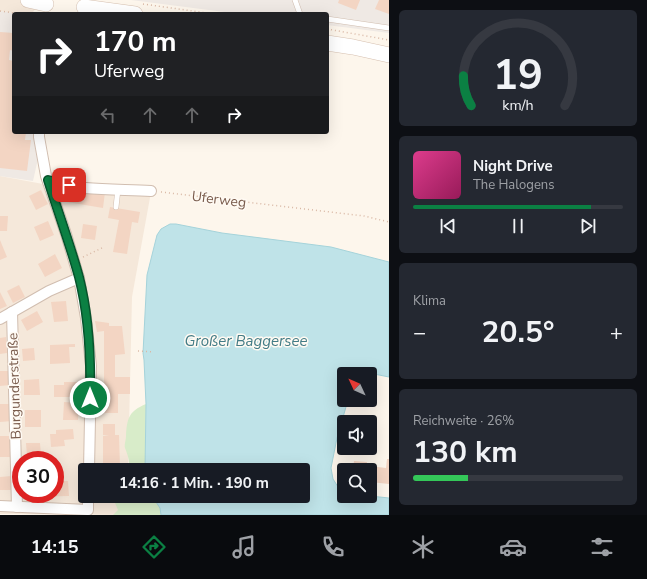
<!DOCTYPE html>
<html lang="de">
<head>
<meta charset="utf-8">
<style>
  :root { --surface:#171b24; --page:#242831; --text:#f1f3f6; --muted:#9ea1a6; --line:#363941; --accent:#0b8043 }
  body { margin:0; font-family:"Nunito Sans",sans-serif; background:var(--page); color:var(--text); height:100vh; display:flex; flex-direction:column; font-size:15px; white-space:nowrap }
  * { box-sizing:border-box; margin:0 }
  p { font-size:13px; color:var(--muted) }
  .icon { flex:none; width:22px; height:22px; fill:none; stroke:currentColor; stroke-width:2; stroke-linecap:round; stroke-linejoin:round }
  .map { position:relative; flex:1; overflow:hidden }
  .panel { display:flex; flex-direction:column; gap:10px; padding:10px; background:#0d0f14; width:258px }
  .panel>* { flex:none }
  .guide { position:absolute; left:12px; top:12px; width:317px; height:122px; border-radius:4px; box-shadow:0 4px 16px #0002; background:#202124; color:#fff; overflow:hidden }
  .needle { width:26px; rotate:314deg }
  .tools { position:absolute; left:337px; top:367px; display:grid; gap:8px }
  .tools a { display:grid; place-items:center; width:40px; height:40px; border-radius:4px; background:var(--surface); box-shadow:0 4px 16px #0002; font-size:20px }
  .speed { position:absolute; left:12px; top:451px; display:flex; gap:8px; font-size:20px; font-weight:700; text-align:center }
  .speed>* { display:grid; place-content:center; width:52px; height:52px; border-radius:50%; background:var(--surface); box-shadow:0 4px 16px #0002; line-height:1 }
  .speed .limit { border:6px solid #d22; background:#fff; color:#111 }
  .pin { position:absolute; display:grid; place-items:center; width:34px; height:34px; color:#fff; margin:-17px; border-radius:8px; box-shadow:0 2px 6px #0006 }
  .me { position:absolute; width:44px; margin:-22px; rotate:0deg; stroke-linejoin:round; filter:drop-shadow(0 0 3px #0008) }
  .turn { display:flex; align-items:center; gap:14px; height:84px; padding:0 16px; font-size:18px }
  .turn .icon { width:52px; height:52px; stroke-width:2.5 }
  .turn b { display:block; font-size:28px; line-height:34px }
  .lanes { display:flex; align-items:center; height:38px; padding:0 16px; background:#0003; justify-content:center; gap:20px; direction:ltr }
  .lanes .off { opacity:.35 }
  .big { font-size:30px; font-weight:700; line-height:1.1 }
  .panel .widget { flex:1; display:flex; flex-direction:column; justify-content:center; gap:6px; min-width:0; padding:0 14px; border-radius:6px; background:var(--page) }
  .panel .dial { align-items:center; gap:0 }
  .dial svg { height:104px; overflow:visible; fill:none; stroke:var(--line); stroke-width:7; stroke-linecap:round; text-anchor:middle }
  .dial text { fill:var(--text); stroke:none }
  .song { display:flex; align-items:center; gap:12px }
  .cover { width:48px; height:48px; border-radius:6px; background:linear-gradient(135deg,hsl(330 70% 55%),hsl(330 70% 35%)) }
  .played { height:4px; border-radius:2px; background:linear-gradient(90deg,var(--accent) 85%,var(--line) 85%) }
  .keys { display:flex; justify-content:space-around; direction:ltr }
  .heat { display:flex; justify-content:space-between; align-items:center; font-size:22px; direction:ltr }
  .charge { height:6px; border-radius:3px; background:linear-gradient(90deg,#34c759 26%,var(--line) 0) }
  .trip { position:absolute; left:78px; top:463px; width:232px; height:40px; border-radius:4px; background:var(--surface); box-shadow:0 4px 16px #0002; font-weight:700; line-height:40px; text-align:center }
  .menu { display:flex; height:64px; justify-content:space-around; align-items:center; background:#090b0e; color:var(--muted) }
  .menu .icon { width:28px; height:28px }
  .menu .on { color:var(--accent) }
  .menu b { font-size:18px; color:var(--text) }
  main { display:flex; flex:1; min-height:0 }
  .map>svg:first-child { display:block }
  .residential { fill:#f5e8da; fill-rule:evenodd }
  .industrial { fill:#efe9e4 }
  .green { fill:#d8ecc9 }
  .water { fill:#bfe3e8; stroke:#a5d3da }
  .building { fill:#f3d5c3 }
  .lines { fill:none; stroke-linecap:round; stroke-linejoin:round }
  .lane-casing { stroke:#d1beb0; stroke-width:6 }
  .street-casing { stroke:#d1beb0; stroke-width:12 }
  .secondary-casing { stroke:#d6c0b0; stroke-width:16 }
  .path { stroke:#d9b8a5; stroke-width:1.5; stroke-dasharray:1 3; stroke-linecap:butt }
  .lane { stroke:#fff; stroke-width:5 }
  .street { stroke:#fff; stroke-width:10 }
  .secondary { stroke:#fff; stroke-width:15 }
  .route-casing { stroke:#07532c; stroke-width:10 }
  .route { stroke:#0b8043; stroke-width:7 }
  .labels { text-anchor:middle; stroke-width:3; stroke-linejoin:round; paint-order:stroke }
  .street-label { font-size:14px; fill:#7a5c4d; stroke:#fffaf3 }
  .water-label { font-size:15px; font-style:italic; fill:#437c86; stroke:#fffaf3 }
</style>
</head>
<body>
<main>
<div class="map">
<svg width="389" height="515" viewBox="0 0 389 515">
  <rect width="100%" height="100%" fill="#fdf6ec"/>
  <g class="residential">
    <polygon points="0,0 40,0 32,14 20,14 0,11"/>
    <path d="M 0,176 L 59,187 L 151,192 L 132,297 L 128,470 L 85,470 L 85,496 L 128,496 L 127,515 L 0,514 ZM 21,460 L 55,460 L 55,494 L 21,494 Z"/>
  </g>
  <g class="industrial">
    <polygon points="131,0 389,0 389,33 327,25 327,14 240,14"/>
    <polygon points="0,11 20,14 14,14 14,132 44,132 33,181 0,176"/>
  </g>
  <g class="green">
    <path d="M 146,404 L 145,470 L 129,470 C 130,461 128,456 125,448 C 124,445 126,440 126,436 C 127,418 129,411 146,404 Z"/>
    <polygon points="115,496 152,496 160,508 161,515 113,515 118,510 113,498"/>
  </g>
  <polygon class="water" points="170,224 176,224 222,233 331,247 389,262 389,377 374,374 370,375 370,374 344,374 344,400 348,400 337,438 331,468 333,479 340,490 344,492 344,496 370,496 389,498 389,515 161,515 160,508 152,496 303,496 303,470 145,470 146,404 144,360 143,353 147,275 157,235 161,229"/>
  <g class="building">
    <polygon points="339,0 360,0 356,10 338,3"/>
    <polygon points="379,0 389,0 389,14 375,9"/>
    <polygon points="0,32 14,33 14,51 10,50 9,60 14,61 14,132 26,132 25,140 31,140 27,171 0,168"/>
    <polygon points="70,187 105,192 103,208 67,202"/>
    <polygon points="41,190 48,204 36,210 29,196"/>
    <polygon points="110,207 140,212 138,223 132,222 127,254 113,252 119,220 108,218"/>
    <polygon points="0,216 8,216 7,231 0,231"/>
    <polygon points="48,221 54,235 40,241 34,227"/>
    <polygon points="83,224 97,226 95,240 81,238"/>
    <polygon points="0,240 7,257 0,260"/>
    <polygon points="55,254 62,268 45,277 38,264"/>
    <polygon points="19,285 25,297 13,303 7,291"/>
    <polygon points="0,292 7,306 0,309"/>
    <polygon points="66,301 68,321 54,322 51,302"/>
    <polygon points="37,311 43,322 27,331 21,320"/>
    <polygon points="95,321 109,323 109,326 122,326 125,354 115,355 115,377 130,377 130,394 118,394 118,413 98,413 98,402 104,402 104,331 97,332"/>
    <polygon points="6,337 7,353 0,354 0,338"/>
    <polygon points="75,344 75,347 69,347 70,363 50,364 50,345"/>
    <polygon points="34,348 35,360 23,361 22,349"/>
    <polygon points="0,371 9,371 10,385 0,386"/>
    <polygon points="39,379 40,395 24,395 24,380"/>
    <polygon points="64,382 80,382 80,397 54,397 54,385 64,385"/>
    <polygon points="64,402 79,403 78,420 63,420"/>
    <polygon points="0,404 12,404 12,421 0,422"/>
    <rect x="25" y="410" width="16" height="17"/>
    <polygon points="103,424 115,424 115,435 119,435 120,467 103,467 103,436 109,435 103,435"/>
    <polygon points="73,429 74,439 64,440 65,446 51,447 50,434 56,434 56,430"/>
    <polygon points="0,436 10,436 11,457 0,457"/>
    <polygon points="26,443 40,443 41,455 27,456"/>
    <polygon points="387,459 389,459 389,484 370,482 370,466 386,468"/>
    <polygon points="354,461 367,462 366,470 344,470 344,479 341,479 343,466 353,468"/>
    <polygon points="12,476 13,490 0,490 0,477"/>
    <polygon points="55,481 68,481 69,496 28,497 28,494 55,494"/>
  </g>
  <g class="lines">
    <g class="lane-casing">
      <g id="lane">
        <polyline points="295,0 300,14"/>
        <polyline points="327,19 389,28"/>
        <polyline points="116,207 118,189"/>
      </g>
    </g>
    <g class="street-casing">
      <g id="street">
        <polyline points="39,132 39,137 46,176 66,234 79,278 86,318 91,366 89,470"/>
        <path d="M 48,181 C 79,191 118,189 151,191"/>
        <polyline points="12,312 17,507"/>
        <polyline points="0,319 49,291 79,278"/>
        <polyline points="0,506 88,510 88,496"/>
      </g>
    </g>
    <g class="secondary-casing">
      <g id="secondary">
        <polyline points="28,0 46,4"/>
        <polyline points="84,7 135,14"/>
        <polyline points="327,43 353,47 389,55"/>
      </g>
    </g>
    <g class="path">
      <polyline points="143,4 214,14"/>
      <polyline points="0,11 22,14"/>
      <polyline points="327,29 389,40"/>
      <polyline points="161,192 364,216 389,222"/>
      <polyline points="83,257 102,248"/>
      <polyline points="138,351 153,352"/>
    </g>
    <use href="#lane" class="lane"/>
    <use href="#street" class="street"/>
    <use href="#secondary" class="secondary"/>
  </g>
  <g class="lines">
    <g class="route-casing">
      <path id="route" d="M 69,185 L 48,180 C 58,212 70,244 79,277 C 89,316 91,358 90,398"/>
    </g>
    <use href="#route" class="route"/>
  </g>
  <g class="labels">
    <g class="street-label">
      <text transform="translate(219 199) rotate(7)" y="5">Uferweg</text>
      <text transform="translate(14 386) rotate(-92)" y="5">Burgunderstraße</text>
    </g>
    <g class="water-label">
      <text x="246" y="346">Großer Baggersee</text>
    </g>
  </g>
</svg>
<div class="tools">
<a><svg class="needle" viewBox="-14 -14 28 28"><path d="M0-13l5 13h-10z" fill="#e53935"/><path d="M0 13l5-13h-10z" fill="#9ea1a6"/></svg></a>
<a><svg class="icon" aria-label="sound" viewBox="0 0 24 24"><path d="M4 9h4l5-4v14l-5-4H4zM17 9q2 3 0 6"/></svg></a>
<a><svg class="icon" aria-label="search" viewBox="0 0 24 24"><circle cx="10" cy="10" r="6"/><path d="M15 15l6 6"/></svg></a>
</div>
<div class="speed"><div class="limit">30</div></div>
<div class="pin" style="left:69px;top:185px;background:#d93025"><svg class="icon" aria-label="arrive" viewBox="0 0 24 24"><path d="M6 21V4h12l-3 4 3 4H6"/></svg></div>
<svg class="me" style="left:90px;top:398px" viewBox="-20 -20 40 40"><circle r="17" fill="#0b8043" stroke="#fff" stroke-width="3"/><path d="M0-11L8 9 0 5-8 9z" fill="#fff"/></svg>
<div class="trip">14:16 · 1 Min. · 190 m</div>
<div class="guide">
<div class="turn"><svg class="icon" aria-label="right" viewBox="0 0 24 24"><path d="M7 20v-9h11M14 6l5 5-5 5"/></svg><div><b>170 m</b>Uferweg</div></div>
<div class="lanes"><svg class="icon off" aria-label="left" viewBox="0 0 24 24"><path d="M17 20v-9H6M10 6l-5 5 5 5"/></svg><svg class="icon off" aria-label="ahead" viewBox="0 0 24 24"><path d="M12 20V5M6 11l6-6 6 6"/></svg><svg class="icon off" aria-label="ahead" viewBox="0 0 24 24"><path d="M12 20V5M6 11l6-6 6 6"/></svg><svg class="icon" aria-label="right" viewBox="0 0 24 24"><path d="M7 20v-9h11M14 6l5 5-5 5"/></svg></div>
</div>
</div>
<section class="panel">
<div class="widget dial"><svg viewBox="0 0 100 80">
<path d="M14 69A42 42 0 1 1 86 69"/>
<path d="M14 69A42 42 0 0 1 8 46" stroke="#0b8043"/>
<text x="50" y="56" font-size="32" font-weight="700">19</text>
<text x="50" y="72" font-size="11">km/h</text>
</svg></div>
<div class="widget">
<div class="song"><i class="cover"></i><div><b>Night Drive</b><p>The Halogens</p></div></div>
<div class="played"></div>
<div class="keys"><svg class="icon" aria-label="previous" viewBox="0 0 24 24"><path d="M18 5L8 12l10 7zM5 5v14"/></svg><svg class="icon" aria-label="pause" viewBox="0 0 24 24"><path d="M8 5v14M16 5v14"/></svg><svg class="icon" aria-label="next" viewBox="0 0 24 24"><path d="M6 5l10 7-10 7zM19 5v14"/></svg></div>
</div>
<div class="widget"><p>Klima</p>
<div class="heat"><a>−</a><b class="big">20.5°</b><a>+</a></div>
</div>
<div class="widget"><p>Reichweite · 26%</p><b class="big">130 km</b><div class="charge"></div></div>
</section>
</main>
<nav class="menu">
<b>14:15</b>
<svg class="icon on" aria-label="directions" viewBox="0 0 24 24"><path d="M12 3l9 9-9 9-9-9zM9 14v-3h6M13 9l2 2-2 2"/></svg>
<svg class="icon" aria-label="music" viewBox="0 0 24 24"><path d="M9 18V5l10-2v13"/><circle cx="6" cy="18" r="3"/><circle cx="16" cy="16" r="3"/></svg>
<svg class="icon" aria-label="phone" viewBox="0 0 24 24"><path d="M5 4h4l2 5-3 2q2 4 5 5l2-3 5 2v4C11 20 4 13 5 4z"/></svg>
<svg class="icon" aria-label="climate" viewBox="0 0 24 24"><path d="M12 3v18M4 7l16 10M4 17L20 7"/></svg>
<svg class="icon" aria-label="car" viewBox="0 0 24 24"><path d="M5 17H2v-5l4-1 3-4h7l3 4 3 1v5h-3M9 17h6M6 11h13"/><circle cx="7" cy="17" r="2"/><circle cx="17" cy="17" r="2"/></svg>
<svg class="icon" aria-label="filters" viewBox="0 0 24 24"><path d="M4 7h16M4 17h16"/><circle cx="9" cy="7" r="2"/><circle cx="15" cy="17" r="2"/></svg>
</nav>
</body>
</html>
